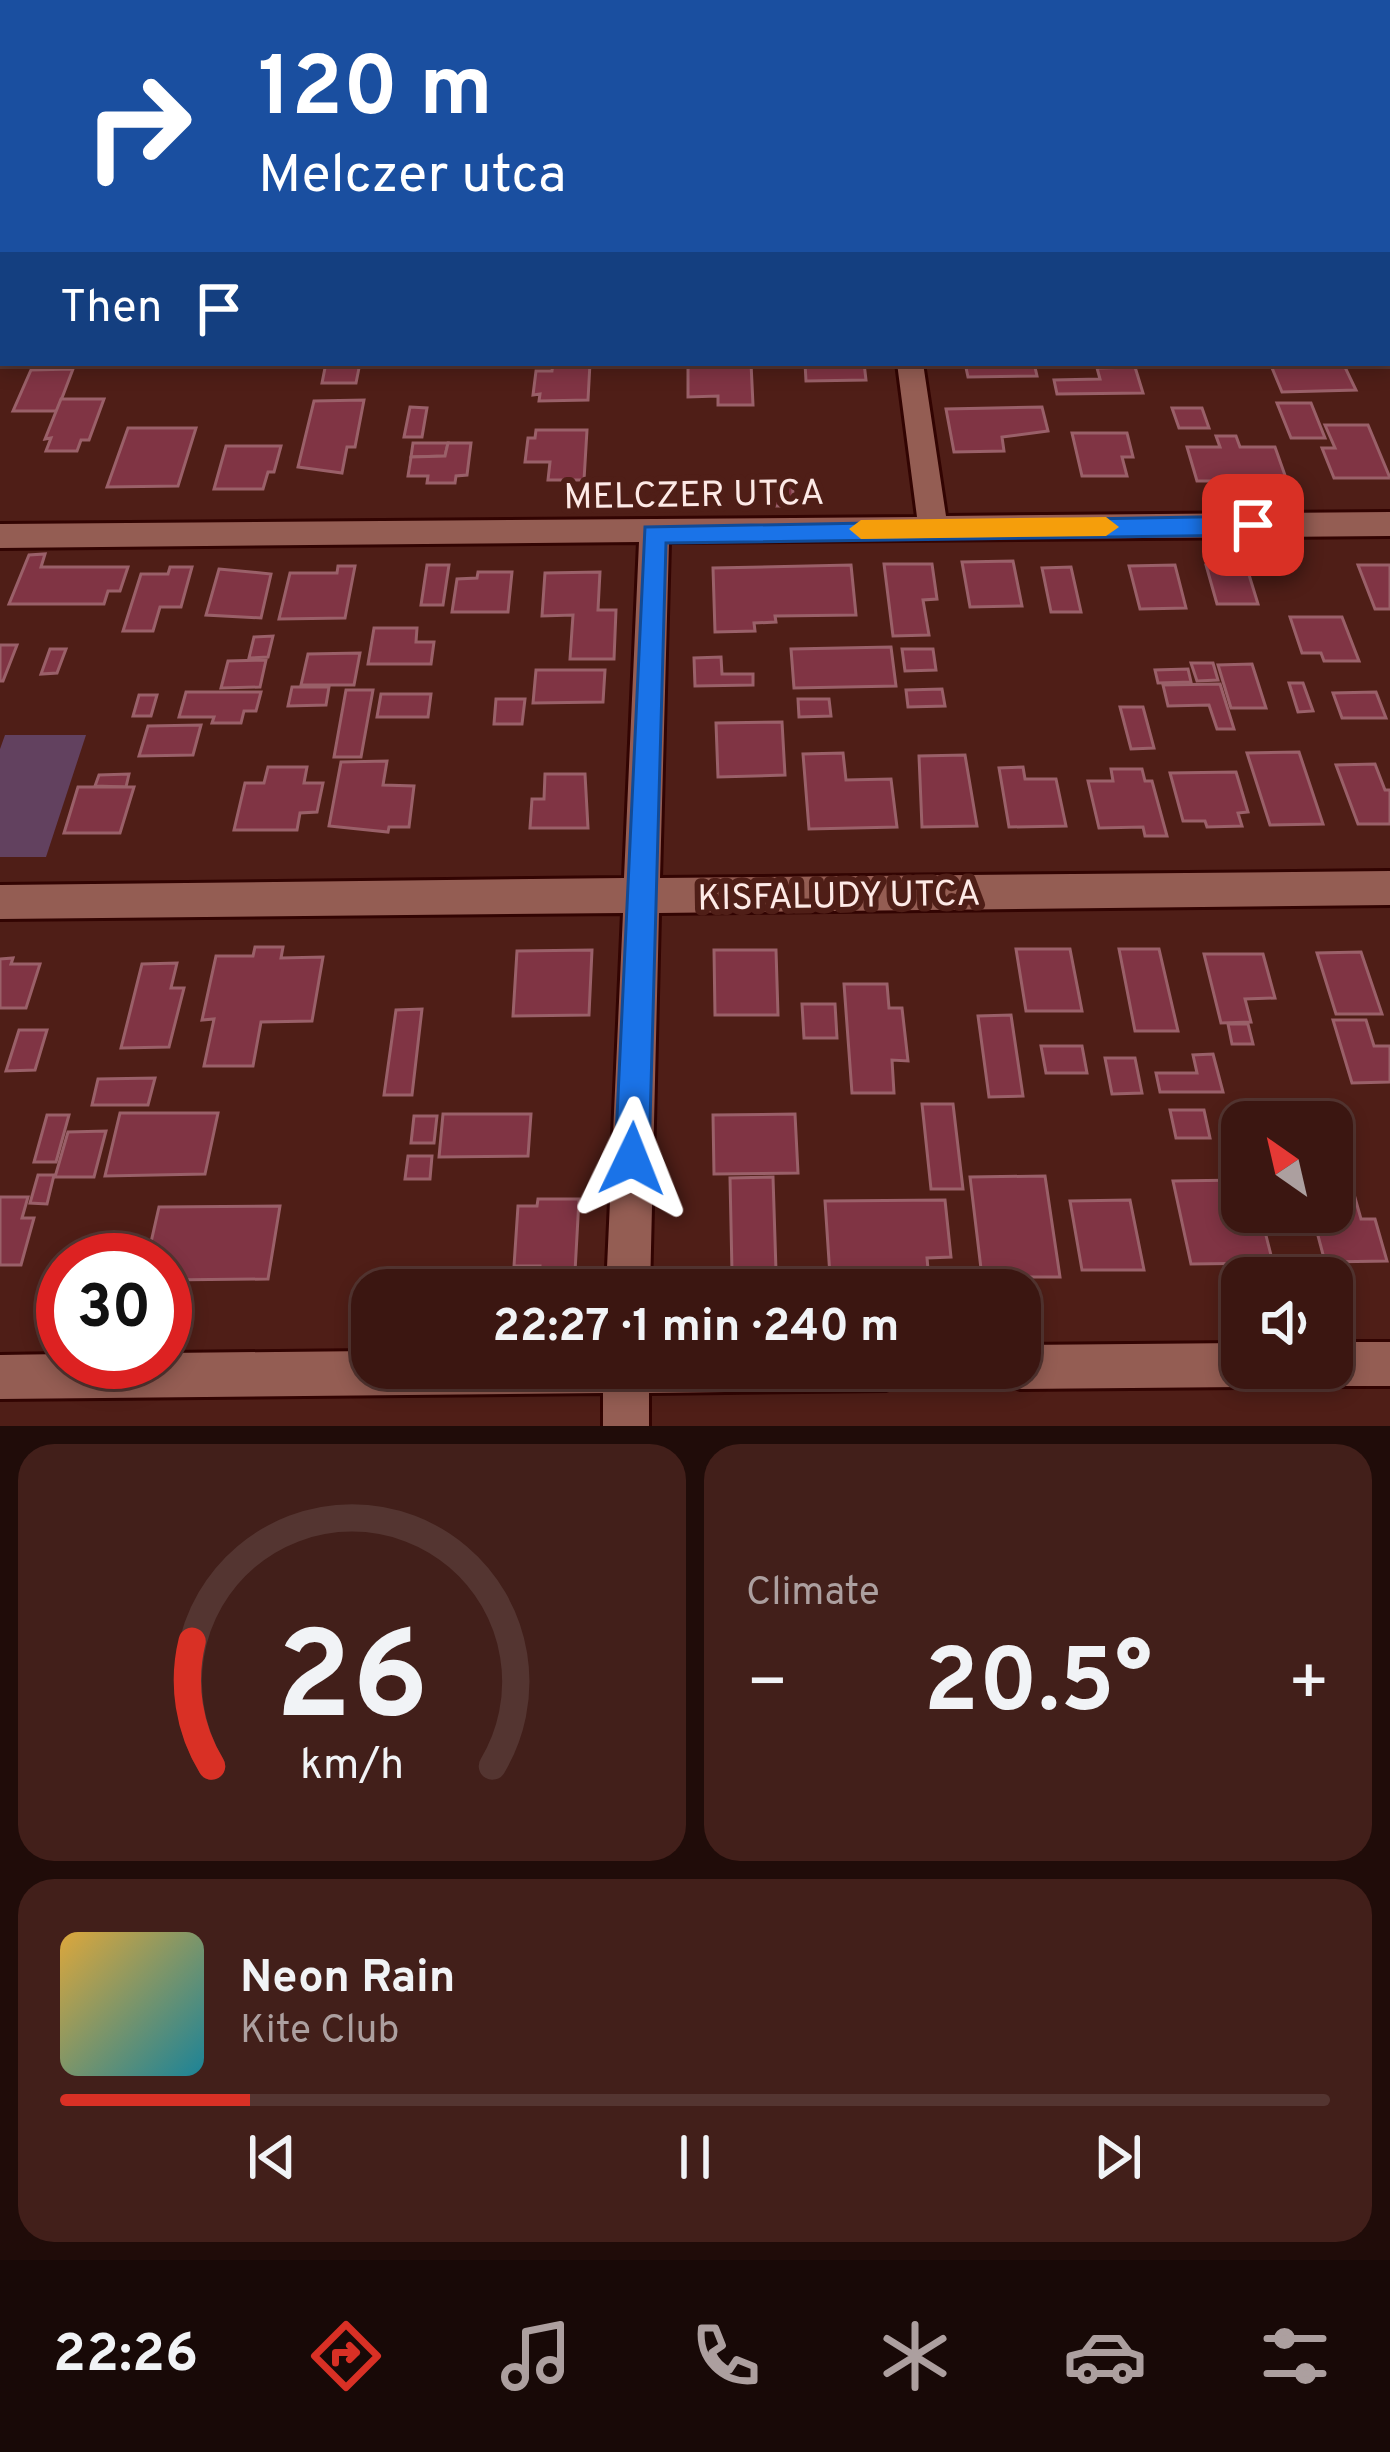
<!DOCTYPE html>
<html lang="en">
<head>
<meta charset="utf-8">
<style>
  :root { --surface:#3b1611; --page:#421f1a; --text:#f1f3f6; --muted:#ac9f9f; --line:#543531; --accent:#d93025 }
  body { margin:0; font-family:Overpass,sans-serif; background:var(--page); color:var(--text); height:100vh; display:flex; flex-direction:column; font-size:45px; white-space:nowrap }
  * { box-sizing:border-box; margin:0 }
  p { font-size:39px; color:var(--muted) }
  .icon { flex:none; width:66px; height:66px; fill:none; stroke:currentColor; stroke-width:2; stroke-linecap:round; stroke-linejoin:round }
  .map { position:relative; height:1426px; overflow:hidden }
  .drawer { display:flex; flex-direction:column; gap:18px; padding:18px; background:#200c09; flex:1 }
  .drawer>* { flex:none }
  .guide { position:absolute; left:0px; top:0px; width:1392px; height:366px; box-shadow:0 6px 18px #0003,0 0 0 3px var(--line); background:#1a4fa0; color:#fff; overflow:hidden }
  .needle { width:78px; rotate:326deg }
  .tools { position:absolute; left:1221px; top:1101px; display:grid; gap:24px }
  .tools a { display:grid; place-items:center; width:132px; height:132px; border-radius:24px; background:var(--surface); box-shadow:0 6px 18px #0003,0 0 0 3px var(--line); font-size:60px }
  .speed { position:absolute; left:36px; top:1233px; display:flex; gap:24px; font-size:60px; font-weight:700; text-align:center }
  .speed>* { display:grid; place-content:center; width:156px; height:156px; border-radius:50%; background:var(--surface); box-shadow:0 6px 18px #0003,0 0 0 3px var(--line); line-height:1 }
  .speed .limit { border:18px solid #d22; background:#fff; color:#111 }
  .pin { position:absolute; display:grid; place-items:center; width:102px; height:102px; color:#fff; margin:-51px; border-radius:24px; box-shadow:0 6px 18px #0006 }
  .me { position:absolute; width:132px; margin:-66px; rotate:2deg; stroke-linejoin:round; filter:drop-shadow(0 0 9px #0008) }
  .turn { display:flex; align-items:center; gap:42px; height:252px; padding:0 60px; font-size:54px }
  .turn .icon { width:156px; height:156px; stroke-width:2.5 }
  .turn b { display:block; font-size:84px; line-height:102px }
  .then { display:flex; align-items:center; height:114px; padding:0 60px; background:#0003; gap:24px; font-size:45px }
  .big { font-size:90px; font-weight:700; line-height:1.1 }
  .drawer .tile { flex:1; display:flex; flex-direction:column; justify-content:center; gap:18px; min-width:0; padding:0 42px; border-radius:36px; background:var(--page) }
  .drawer .dial { align-items:center; gap:0 }
  .dial svg { height:312px; overflow:visible; fill:none; stroke:var(--line); stroke-width:7; stroke-linecap:round; text-anchor:middle }
  .dial text { fill:var(--text); stroke:none }
  .song { display:flex; align-items:center; gap:36px }
  .cover { width:144px; height:144px; border-radius:18px; background:linear-gradient(135deg,hsl(40 70% 55%),hsl(190 70% 35%)) }
  .played { height:12px; border-radius:6px; background:linear-gradient(90deg,var(--accent) 15%,var(--line) 15%) }
  .keys { display:flex; justify-content:space-around; direction:ltr }
  .heat { display:flex; justify-content:space-between; align-items:center; font-size:66px; direction:ltr }
  .drawer .tiles { flex:1; display:grid; gap:18px; grid-template-columns:1fr 1fr }
  .tile:last-child { grid-column:span 2 }
  .trip { position:absolute; left:351px; top:1269px; width:690px; height:120px; border-radius:36px; background:var(--surface); box-shadow:0 6px 18px #0003,0 0 0 3px var(--line); font-weight:700; line-height:120px; text-align:center }
  .tab-bar { display:flex; height:192px; justify-content:space-around; align-items:center; background:#180907; color:var(--muted) }
  .tab-bar .icon { width:84px; height:84px }
  .tab-bar .on { color:var(--accent) }
  .tab-bar b { font-size:54px; color:var(--text) }
  .map>svg:first-child { display:block }
  .green { fill:#62415f }
  .building { fill:#803444; stroke:#9a6069; stroke-width:3 }
  .lines { fill:none; stroke-linecap:round; stroke-linejoin:round }
  .street-casing { stroke:#320402; stroke-width:6 }
  .secondary-casing { stroke:#320402; stroke-width:6 }
  .street { fill:#945d53; fill-rule:evenodd }
  .secondary { fill:#ac685c; fill-rule:evenodd }
  .route { fill:#1a73e8; stroke:#114b97; stroke-width:3 }
  .slow { fill:#f59e0b }
  .labels { text-anchor:middle; stroke-width:12; stroke-linejoin:round; paint-order:stroke }
  .street-label { font-size:36px; fill:#fde9e6; stroke:#4f1e17 }
</style>
</head>
<body>
<div class="map">
<svg width="1390" height="1426" viewBox="0 0 1390 1426">
  <rect width="100%" height="100%" fill="#4f1e17"/>
  <polygon class="green" points="5,735 86,735 46,857 0,857 0,749"/>
  <g class="building">
    <polygon points="326,363 360,363 356,383 322,383"/>
    <polygon points="553,363 590,363 588,400 539,401 540,394 533,395 536,371 552,371"/>
    <polygon points="688,363 751,363 753,405 718,405 718,396 688,397"/>
    <polygon points="805,363 864,363 866,380 806,381"/>
    <polygon points="965,363 1034,363 1037,376 968,377"/>
    <polygon points="1270,363 1343,363 1356,390 1282,392"/>
    <polygon points="1135,367 1143,393 1057,394 1054,380 1100,379 1097,368"/>
    <polygon points="73,369 57,411 13,411 31,370"/>
    <polygon points="61,399 104,399 89,440 81,440 77,451 46,451 51,438 45,439"/>
    <polygon points="364,400 355,447 347,447 342,473 298,467 314,401"/>
    <polygon points="1277,403 1311,403 1325,438 1291,438"/>
    <polygon points="410,407 427,408 422,437 404,437"/>
    <polygon points="1042,407 1048,431 1002,437 1004,451 954,452 946,409"/>
    <polygon points="1172,408 1202,408 1209,428 1179,428"/>
    <polygon points="1325,425 1368,425 1390,478 1334,478 1322,448 1335,448"/>
    <polygon points="128,428 196,428 178,486 107,487"/>
    <polygon points="536,430 587,430 584,480 548,480 550,462 525,462 528,438 535,438"/>
    <polygon points="1072,433 1127,433 1133,457 1122,457 1127,476 1082,476"/>
    <polygon points="1216,436 1236,436 1240,447 1275,447 1287,481 1197,481 1187,447 1220,447"/>
    <polygon points="413,443 448,443 445,456 411,457"/>
    <polygon points="448,443 471,443 467,475 456,476 455,483 427,483 428,476 408,476 411,457 445,456"/>
    <polygon points="226,446 281,446 274,472 268,472 263,489 214,489"/>
    <polygon points="766,481 792,481 794,506 767,506"/>
    <polygon points="45,554 41,567 128,567 120,591 108,591 104,604 9,604 29,555"/>
    <polygon points="1013,561 1022,606 970,607 962,562"/>
    <polygon points="884,564 932,564 937,599 923,600 929,635 893,636"/>
    <polygon points="427,565 449,565 443,605 421,605"/>
    <polygon points="851,565 856,615 775,616 776,622 754,623 755,631 715,632 713,568"/>
    <polygon points="1175,565 1186,608 1140,609 1129,566"/>
    <polygon points="1206,565 1246,565 1258,604 1217,604"/>
    <polygon points="1358,565 1390,565 1390,609 1375,609"/>
    <polygon points="338,566 355,566 345,618 279,619 290,573 337,573"/>
    <polygon points="170,567 192,567 181,607 160,607 153,631 123,631 141,574 168,574"/>
    <polygon points="1071,567 1081,612 1051,612 1042,568"/>
    <polygon points="219,569 271,574 261,618 206,615"/>
    <polygon points="478,572 512,572 508,612 452,612 457,579 477,578"/>
    <polygon points="600,572 598,610 616,610 614,659 570,659 573,615 542,616 545,573"/>
    <polygon points="1290,617 1342,617 1359,661 1324,661 1321,653 1302,653"/>
    <polygon points="374,628 417,628 416,642 434,642 431,664 368,664"/>
    <polygon points="273,636 268,657 249,658 254,637"/>
    <polygon points="0,645 17,645 3,681 0,681"/>
    <polygon points="891,647 896,686 794,688 791,649"/>
    <polygon points="50,649 66,649 57,673 41,674"/>
    <polygon points="902,649 933,649 936,670 905,671"/>
    <polygon points="360,653 354,685 301,685 308,654"/>
    <polygon points="721,657 722,674 753,674 753,685 695,686 694,658"/>
    <polygon points="266,660 260,687 221,688 228,661"/>
    <polygon points="1191,663 1213,663 1218,680 1197,681"/>
    <polygon points="1252,664 1266,708 1231,708 1218,665"/>
    <polygon points="1188,669 1191,682 1158,683 1155,670"/>
    <polygon points="536,670 605,670 603,702 533,703"/>
    <polygon points="1289,683 1303,683 1313,711 1298,712"/>
    <polygon points="1220,684 1234,729 1217,729 1209,705 1168,706 1163,685"/>
    <polygon points="292,687 329,687 326,705 288,706"/>
    <polygon points="942,689 945,706 908,707 906,690"/>
    <polygon points="346,690 373,690 361,757 334,757"/>
    <polygon points="186,692 261,692 256,711 244,711 241,723 212,723 214,717 179,717"/>
    <polygon points="1376,692 1386,718 1342,718 1333,693"/>
    <polygon points="381,694 431,694 428,717 377,717"/>
    <polygon points="139,695 157,695 151,716 133,716"/>
    <polygon points="496,699 525,699 522,724 494,724"/>
    <polygon points="798,699 829,699 831,716 799,717"/>
    <polygon points="1120,707 1143,707 1154,748 1131,749"/>
    <polygon points="782,722 785,775 718,777 716,723"/>
    <polygon points="201,725 193,755 139,756 148,726"/>
    <polygon points="1299,752 1323,824 1270,825 1247,753"/>
    <polygon points="843,753 846,780 891,779 897,827 809,829 803,754"/>
    <polygon points="965,755 977,826 922,827 919,756"/>
    <polygon points="387,761 383,785 414,786 409,827 389,827 388,832 329,826 341,762"/>
    <polygon points="1375,764 1385,790 1390,790 1390,824 1358,824 1336,765"/>
    <polygon points="268,767 307,767 304,783 323,783 317,812 300,813 297,830 234,830 245,783 264,783"/>
    <polygon points="1023,767 1025,779 1056,779 1066,826 1009,827 999,768"/>
    <polygon points="1111,769 1142,769 1145,781 1152,781 1167,836 1145,836 1143,827 1099,828 1088,781 1113,781"/>
    <polygon points="1236,772 1248,812 1238,813 1242,826 1207,827 1205,821 1183,821 1170,773"/>
    <polygon points="129,774 126,787 95,786 99,775"/>
    <polygon points="545,774 585,774 588,828 530,828 532,799 544,799"/>
    <polygon points="78,787 134,787 120,833 64,833"/>
    <polygon points="255,947 283,947 281,958 323,957 312,1021 261,1022 253,1066 204,1066 214,1019 202,1020 216,956 253,956"/>
    <polygon points="1016,949 1070,949 1082,1011 1026,1011"/>
    <polygon points="1119,949 1159,949 1178,1031 1135,1031"/>
    <polygon points="592,950 589,1015 513,1016 517,951"/>
    <polygon points="714,950 776,950 778,1015 715,1015"/>
    <polygon points="1361,952 1382,1014 1336,1014 1317,953"/>
    <polygon points="1204,954 1263,954 1275,998 1245,999 1251,1022 1221,1023"/>
    <polygon points="13,958 11,964 40,964 26,1008 0,1008 0,959"/>
    <polygon points="177,963 171,988 184,988 169,1047 121,1048 142,964"/>
    <polygon points="844,984 887,984 889,1008 902,1008 908,1061 892,1060 894,1093 852,1093"/>
    <polygon points="802,1004 835,1004 837,1038 804,1038"/>
    <polygon points="422,1009 412,1095 384,1095 396,1010"/>
    <polygon points="1011,1015 1023,1096 989,1097 978,1016"/>
    <polygon points="1333,1020 1366,1020 1374,1046 1390,1046 1390,1082 1352,1083"/>
    <polygon points="1228,1024 1248,1024 1253,1044 1232,1044"/>
    <polygon points="19,1030 47,1030 35,1070 6,1071"/>
    <polygon points="1041,1046 1082,1046 1087,1073 1046,1073"/>
    <polygon points="1213,1054 1223,1092 1160,1092 1156,1073 1197,1073 1193,1055"/>
    <polygon points="1105,1058 1135,1058 1142,1093 1112,1094"/>
    <polygon points="155,1078 148,1105 92,1105 98,1079"/>
    <polygon points="922,1104 953,1104 963,1189 931,1189"/>
    <polygon points="1170,1110 1204,1110 1210,1138 1176,1138"/>
    <polygon points="120,1113 218,1113 205,1174 105,1176"/>
    <polygon points="443,1114 531,1114 528,1156 439,1157"/>
    <polygon points="795,1114 798,1173 714,1174 713,1115"/>
    <polygon points="47,1115 69,1115 56,1162 34,1162"/>
    <polygon points="414,1116 437,1116 434,1143 411,1143"/>
    <polygon points="106,1131 94,1177 55,1177 68,1132"/>
    <polygon points="408,1156 432,1156 430,1179 405,1179"/>
    <polygon points="38,1175 54,1175 47,1204 30,1203"/>
    <polygon points="1045,1176 1060,1277 982,1277 970,1177"/>
    <polygon points="773,1177 776,1271 732,1272 730,1178"/>
    <polygon points="1242,1180 1242,1212 1260,1212 1273,1263 1191,1264 1173,1181"/>
    <polygon points="1332,1180 1350,1180 1361,1219 1375,1219 1387,1261 1325,1262 1313,1217 1332,1212"/>
    <polygon points="0,1197 28,1197 22,1218 34,1218 21,1265 0,1265"/>
    <polygon points="538,1199 579,1199 575,1272 540,1273 540,1266 514,1266 518,1206 537,1206"/>
    <polygon points="945,1200 951,1257 927,1258 929,1280 830,1276 825,1201"/>
    <polygon points="1130,1200 1144,1270 1082,1270 1070,1201"/>
    <polygon points="280,1206 268,1279 165,1280 165,1260 147,1260 159,1207"/>
  </g>
  <g class="lines">
    <g class="street-casing">
      <g id="street">
        <polygon points="848,0 868,0 869,3 849,3"/>
        <rect x="1389" y="186" width="1" height="14"/>
        <rect x="0" y="193" width="3" height="14"/>
        <polygon points="897,363 923,363 946,516 1390,512 1390,536 669,542 660,878 1390,871 1390,905 659,913 650,1290 606,1290 623,913 0,919 0,885 624,878 639,542 0,548 0,524 917,517"/>
        <polygon points="1332,1342 1390,1342 1390,1386 1332,1386 1316,1380 1311,1368 1332,1368"/>
        <polygon points="1242,1343 1242,1368 1263,1368 1258,1381 1242,1387 1020,1389 1004,1383 998,1368 1020,1368 1020,1345"/>
        <polygon points="372,1351 372,1368 908,1368 902,1384 886,1390 649,1393 649,1426 603,1426 603,1393 0,1399 0,1355 63,1354 63,1362 165,1362 165,1353"/>
      </g>
    </g>
    <g class="secondary-casing">
      <g id="secondary">
        <polygon points="1214,0 1236,0 1237,3 1215,3"/>
        <rect x="1389" y="341" width="1" height="22"/>
      </g>
    </g>
    <use href="#street" class="street"/>
    <use href="#secondary" class="secondary"/>
  </g>
  <polygon class="route" points="1253,516 1265,525 1253,535 666,543 649,1159 644,1171 632,1176 620,1171 615,1159 645,527"/>
  <polygon class="slow" points="1106,517 1119,527 1106,536 861,539 849,529 861,520"/>
  <g class="labels">
    <g class="street-label">
      <text transform="translate(694 493) rotate(-1)" y="13">MELCZER UTCA</text>
      <text transform="translate(839 894) rotate(-1)" y="13">KISFALUDY UTCA</text>
    </g>
  </g>
</svg>
<div class="tools">
<a><svg class="needle" viewBox="-14 -14 28 28"><path d="M0-13l5 13h-10z" fill="#e53935"/><path d="M0 13l5-13h-10z" fill="#ac9f9f"/></svg></a>
<a><svg class="icon" aria-label="sound" viewBox="0 0 24 24"><path d="M4 9h4l5-4v14l-5-4H4zM17 9q2 3 0 6"/></svg></a>
</div>
<div class="speed"><div class="limit">30</div></div>
<div class="pin" style="left:1253px;top:525px;background:#d93025"><svg class="icon" aria-label="arrive" viewBox="0 0 24 24"><path d="M6 21V4h12l-3 4 3 4H6"/></svg></div>
<svg class="me" style="left:632px;top:1159px" viewBox="-20 -20 40 40"><path d="M0-17L14 15 0 8-14 15z" fill="#1a73e8" stroke="#fff" stroke-width="4"/></svg>
<div class="trip">22:27 · 1 min · 240 m</div>
<div class="guide">
<div class="turn"><svg class="icon" aria-label="right" viewBox="0 0 24 24"><path d="M7 20v-9h11M14 6l5 5-5 5"/></svg><div><b>120 m</b>Melczer utca</div></div>
<div class="then">Then<svg class="icon" aria-label="arrive" viewBox="0 0 24 24"><path d="M6 21V4h12l-3 4 3 4H6"/></svg></div>
</div>
</div>
<section class="drawer">
<div class="tiles">
<div class="tile dial"><svg viewBox="0 0 100 80">
<path d="M14 69A42 42 0 1 1 86 69"/>
<path d="M14 69A42 42 0 0 1 9 37" stroke="#d93025"/>
<text x="50" y="56" font-size="32" font-weight="700">26</text>
<text x="50" y="72" font-size="11">km/h</text>
</svg></div>
<div class="tile"><p>Climate</p>
<div class="heat"><a>−</a><b class="big">20.5°</b><a>+</a></div>
</div>
<div class="tile">
<div class="song"><i class="cover"></i><div><b>Neon Rain</b><p>Kite Club</p></div></div>
<div class="played"></div>
<div class="keys"><svg class="icon" aria-label="previous" viewBox="0 0 24 24"><path d="M18 5L8 12l10 7zM5 5v14"/></svg><svg class="icon" aria-label="pause" viewBox="0 0 24 24"><path d="M8 5v14M16 5v14"/></svg><svg class="icon" aria-label="next" viewBox="0 0 24 24"><path d="M6 5l10 7-10 7zM19 5v14"/></svg></div>
</div>
</div>
</section>
<nav class="tab-bar">
<b>22:26</b>
<svg class="icon on" aria-label="directions" viewBox="0 0 24 24"><path d="M12 3l9 9-9 9-9-9zM9 14v-3h6M13 9l2 2-2 2"/></svg>
<svg class="icon" aria-label="music" viewBox="0 0 24 24"><path d="M9 18V5l10-2v13"/><circle cx="6" cy="18" r="3"/><circle cx="16" cy="16" r="3"/></svg>
<svg class="icon" aria-label="phone" viewBox="0 0 24 24"><path d="M5 4h4l2 5-3 2q2 4 5 5l2-3 5 2v4C11 20 4 13 5 4z"/></svg>
<svg class="icon" aria-label="climate" viewBox="0 0 24 24"><path d="M12 3v18M4 7l16 10M4 17L20 7"/></svg>
<svg class="icon" aria-label="car" viewBox="0 0 24 24"><path d="M5 17H2v-5l4-1 3-4h7l3 4 3 1v5h-3M9 17h6M6 11h13"/><circle cx="7" cy="17" r="2"/><circle cx="17" cy="17" r="2"/></svg>
<svg class="icon" aria-label="filters" viewBox="0 0 24 24"><path d="M4 7h16M4 17h16"/><circle cx="9" cy="7" r="2"/><circle cx="15" cy="17" r="2"/></svg>
</nav>
</body>
</html>
